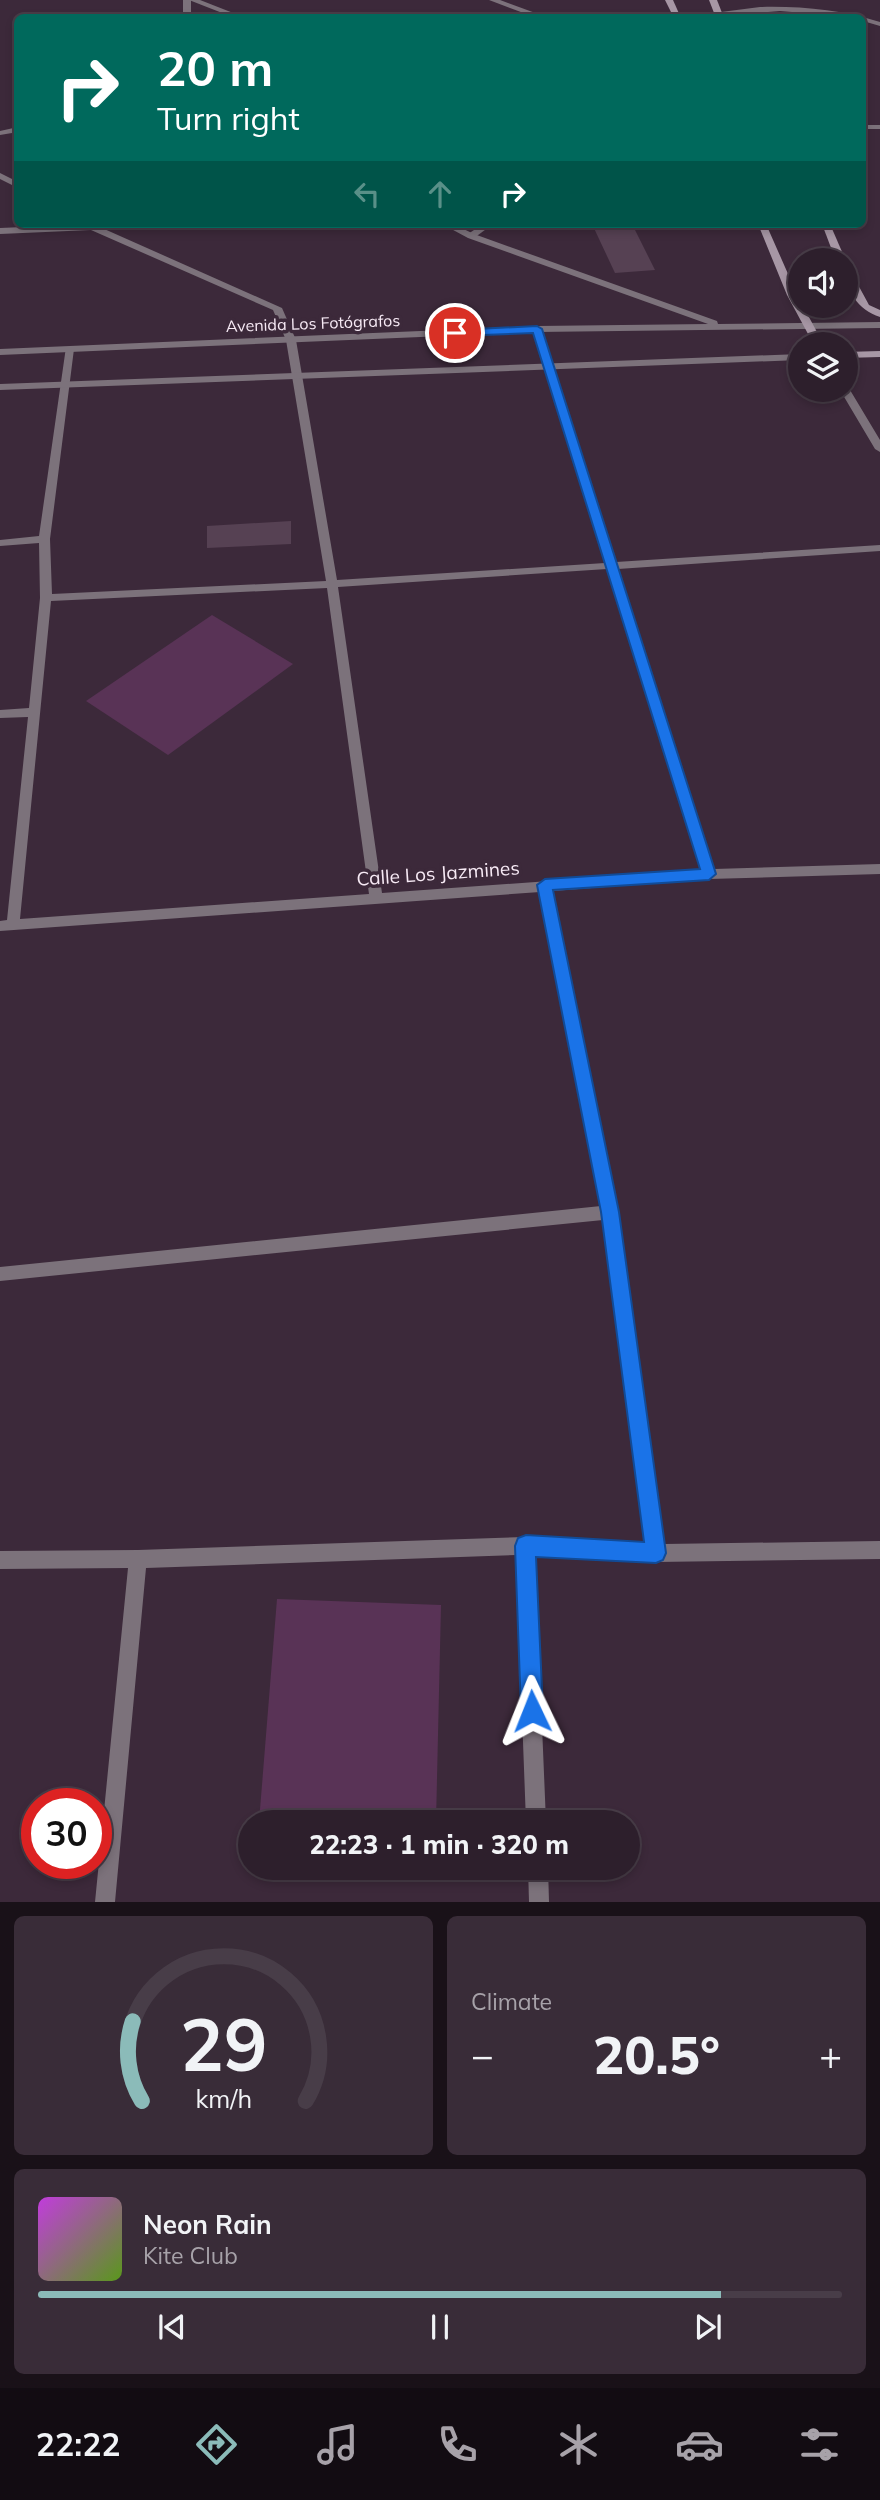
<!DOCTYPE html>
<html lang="en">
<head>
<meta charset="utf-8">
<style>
  :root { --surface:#2d1f2c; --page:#392c38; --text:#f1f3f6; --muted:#a7a2a9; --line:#483d48; --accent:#8bbbb9 }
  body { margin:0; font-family:Mulish,sans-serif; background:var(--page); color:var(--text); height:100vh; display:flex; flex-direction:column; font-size:26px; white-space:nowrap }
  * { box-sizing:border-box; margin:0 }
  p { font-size:23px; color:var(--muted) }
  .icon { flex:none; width:38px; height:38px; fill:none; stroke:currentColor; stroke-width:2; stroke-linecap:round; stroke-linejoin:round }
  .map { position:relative; height:1902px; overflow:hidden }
  .details { display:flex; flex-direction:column; gap:14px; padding:14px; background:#191118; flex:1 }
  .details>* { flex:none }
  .hud { position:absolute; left:14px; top:14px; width:852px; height:214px; border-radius:10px; box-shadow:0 4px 10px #0003,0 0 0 2px var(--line); background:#00695c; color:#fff; overflow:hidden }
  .buttons { position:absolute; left:788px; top:248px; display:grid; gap:14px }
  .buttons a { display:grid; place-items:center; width:70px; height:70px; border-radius:50%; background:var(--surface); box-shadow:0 4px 10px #0003,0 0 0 2px var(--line); font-size:35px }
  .speed { position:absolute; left:21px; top:1788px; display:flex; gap:14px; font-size:35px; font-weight:700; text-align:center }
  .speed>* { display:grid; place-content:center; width:91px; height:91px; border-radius:50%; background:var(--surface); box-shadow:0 4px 10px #0003,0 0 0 2px var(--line); line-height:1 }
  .speed .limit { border:10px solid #d22; background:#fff; color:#111 }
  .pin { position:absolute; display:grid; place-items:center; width:60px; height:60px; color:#fff; margin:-30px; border:4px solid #fff; border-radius:50%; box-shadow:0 2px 7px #0007 }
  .me { position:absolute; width:77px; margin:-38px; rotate:358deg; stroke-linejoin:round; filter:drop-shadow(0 0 5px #0008) }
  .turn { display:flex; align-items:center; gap:24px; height:147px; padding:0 28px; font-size:32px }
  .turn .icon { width:91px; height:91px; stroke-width:2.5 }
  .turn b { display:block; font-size:49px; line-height:60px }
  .lanes { display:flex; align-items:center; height:66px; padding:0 28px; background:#0003; justify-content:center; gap:35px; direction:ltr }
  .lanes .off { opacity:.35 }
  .big { font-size:52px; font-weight:800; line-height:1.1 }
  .details .widget { flex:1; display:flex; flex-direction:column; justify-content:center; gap:10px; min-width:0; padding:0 24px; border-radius:10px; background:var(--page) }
  .details .dial { align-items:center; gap:0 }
  .dial svg { height:182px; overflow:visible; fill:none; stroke:var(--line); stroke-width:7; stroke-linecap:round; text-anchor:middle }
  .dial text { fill:var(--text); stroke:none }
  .song { display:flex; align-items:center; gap:21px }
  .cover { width:84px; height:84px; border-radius:10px; background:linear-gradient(135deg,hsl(290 70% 55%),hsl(90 70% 35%)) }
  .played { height:7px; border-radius:4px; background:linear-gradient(90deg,var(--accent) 85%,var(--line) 85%) }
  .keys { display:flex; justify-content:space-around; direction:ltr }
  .heat { display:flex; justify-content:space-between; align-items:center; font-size:38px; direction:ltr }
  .details .tiles { flex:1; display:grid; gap:14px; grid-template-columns:1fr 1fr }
  .widget:last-child { grid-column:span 2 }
  .trip { position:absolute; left:238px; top:1810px; width:402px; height:70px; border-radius:35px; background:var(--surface); box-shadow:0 4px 10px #0003,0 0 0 2px var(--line); font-weight:800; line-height:70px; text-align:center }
  .tab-bar { display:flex; height:112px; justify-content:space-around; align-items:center; background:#120c12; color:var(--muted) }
  .tab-bar .icon { width:49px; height:49px }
  .tab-bar .on { color:var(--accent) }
  .tab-bar b { font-size:32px; color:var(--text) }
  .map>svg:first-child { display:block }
  .green { fill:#593356 }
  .building { fill:#564153 }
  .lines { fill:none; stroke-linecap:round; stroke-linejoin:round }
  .minor { fill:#7c727b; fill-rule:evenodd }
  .tertiary { fill:#7c727b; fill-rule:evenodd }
  .secondary { fill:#a797a5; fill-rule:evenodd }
  .route { fill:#1a73e8; stroke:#114b97; stroke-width:2 }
  .labels { text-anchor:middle; stroke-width:7; stroke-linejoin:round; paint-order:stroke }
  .far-street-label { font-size:16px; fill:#f7eaf5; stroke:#3c293a }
  .street-label { font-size:19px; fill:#f7eaf5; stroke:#3c293a }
</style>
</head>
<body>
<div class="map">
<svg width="880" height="1902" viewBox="0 0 880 1902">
  <rect width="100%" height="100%" fill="#3c293a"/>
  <g class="green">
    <polygon points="212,615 293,664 168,755 86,701"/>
    <polygon points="277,1599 441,1605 436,1822 259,1822"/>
    <polygon points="255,1867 435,1867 435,1877 255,1871"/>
  </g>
  <g class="building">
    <polygon points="592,224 632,224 655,270 615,273"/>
    <polygon points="291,521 291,544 207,548 207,526"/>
  </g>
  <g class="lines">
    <g class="minor">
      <polygon points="189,0 200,0 246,18 235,18"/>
      <polygon points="489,0 500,0 549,18 537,18"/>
      <path d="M 760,7 C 801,6 842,10 880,22 L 880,26 L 863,21 L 863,18 L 780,11 L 699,18 L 721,12 Z"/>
      <rect x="863" y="125" width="17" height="4"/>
      <polygon points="18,127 18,132 0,135 0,131"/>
      <polygon points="0,173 18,182 18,188 0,179"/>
      <path d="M 93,224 L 282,308 L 296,340 L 337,580 L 605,563 L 532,329 L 537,326 L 542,329 L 616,562 L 880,545 L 880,551 L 618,569 L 714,869 L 880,864 L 880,874 L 709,879 L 553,891 L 618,1212 L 664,1544 L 880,1541 L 880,1559 L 656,1562 L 535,1556 L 546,1822 L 526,1822 L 516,1555 L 146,1568 L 115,1902 L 95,1902 L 128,1568 L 0,1569 L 0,1551 L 138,1550 L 525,1537 L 646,1543 L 603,1220 L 0,1281 L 0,1267 L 601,1206 L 540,892 L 0,931 L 0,921 L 7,920 L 28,717 L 0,718 L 0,710 L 29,708 L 40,598 L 39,543 L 0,546 L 0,540 L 39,536 L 66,347 L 74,349 L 50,539 L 52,594 L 326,581 L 286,340 L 273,310 L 91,230 L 0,234 L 0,228 ZM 607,569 L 701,870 L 382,893 L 338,587 ZM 327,588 L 369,894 L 20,919 L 51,601 Z"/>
      <polygon points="483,224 493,224 474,238 468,238 468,234"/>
      <polygon points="528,1867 548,1867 549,1902 529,1902"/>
    </g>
    <g class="tertiary">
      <rect x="183" y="0" width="8" height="18"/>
      <polygon points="442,224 453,224 474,234 717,321 718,324 880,322 880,328 537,332 0,355 0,349 537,326 708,324 468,238"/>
      <polygon points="800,354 800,360 0,390 0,384"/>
      <polygon points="845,387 850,390 880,440 880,452 875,449 840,390 845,390"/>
    </g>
    <g class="secondary">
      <polygon points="665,0 673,0 681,18 674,18"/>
      <polygon points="709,0 717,0 724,18 716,18"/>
      <polygon points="758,224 766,224 800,301 800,306 803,306 824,345 814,345 787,295"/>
      <polygon points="822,224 830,224 846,261 836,261"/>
      <path d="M 845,267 L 850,270 L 869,305 L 880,310 L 880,317 C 858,310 845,290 845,267 Z"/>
      <polygon points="880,351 880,357 845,358 845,352"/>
    </g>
  </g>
  <polygon class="route" points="537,326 542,329 716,874 709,880 553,890 619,1212 666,1553 663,1560 656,1563 536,1557 543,1711 540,1719 532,1722 524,1719 521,1711 515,1546 518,1538 526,1535 644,1542 601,1212 537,885 545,879 700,869 533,333 455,336 450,333 455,330"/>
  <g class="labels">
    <g class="far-street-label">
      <text transform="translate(313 323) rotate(-2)" y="6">Avenida Los Fotógrafos</text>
    </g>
    <g class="street-label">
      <text transform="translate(438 873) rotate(-4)" y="7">Calle Los Jazmines</text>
    </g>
  </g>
</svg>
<div class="buttons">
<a><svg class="icon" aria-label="sound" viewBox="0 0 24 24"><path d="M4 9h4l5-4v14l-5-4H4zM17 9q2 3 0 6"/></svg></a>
<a><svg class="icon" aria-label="layers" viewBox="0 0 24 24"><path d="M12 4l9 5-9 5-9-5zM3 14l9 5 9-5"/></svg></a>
</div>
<div class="speed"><div class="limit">30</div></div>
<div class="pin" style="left:455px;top:333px;background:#d93025"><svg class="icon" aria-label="arrive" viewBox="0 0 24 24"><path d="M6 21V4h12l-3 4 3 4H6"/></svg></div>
<svg class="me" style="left:532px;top:1711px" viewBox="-20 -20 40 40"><path d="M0-17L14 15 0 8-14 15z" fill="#1a73e8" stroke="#fff" stroke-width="4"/></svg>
<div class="trip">22:23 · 1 min · 320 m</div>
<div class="hud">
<div class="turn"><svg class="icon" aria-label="right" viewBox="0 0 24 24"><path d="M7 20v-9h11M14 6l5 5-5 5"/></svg><div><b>20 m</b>Turn right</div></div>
<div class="lanes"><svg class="icon off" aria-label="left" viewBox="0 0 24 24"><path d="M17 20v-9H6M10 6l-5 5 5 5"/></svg><svg class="icon off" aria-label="ahead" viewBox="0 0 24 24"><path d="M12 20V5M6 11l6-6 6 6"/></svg><svg class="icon" aria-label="right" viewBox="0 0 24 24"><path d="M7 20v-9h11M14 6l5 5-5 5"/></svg></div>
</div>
</div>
<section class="details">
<div class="tiles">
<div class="widget dial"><svg viewBox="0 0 100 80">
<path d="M14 69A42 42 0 1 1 86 69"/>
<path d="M14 69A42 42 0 0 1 10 34" stroke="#8bbbb9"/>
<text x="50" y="56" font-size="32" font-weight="700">29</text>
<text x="50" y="72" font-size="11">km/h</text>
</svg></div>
<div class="widget"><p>Climate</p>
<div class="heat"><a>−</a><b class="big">20.5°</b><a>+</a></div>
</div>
<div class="widget">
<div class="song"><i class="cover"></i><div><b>Neon Rain</b><p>Kite Club</p></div></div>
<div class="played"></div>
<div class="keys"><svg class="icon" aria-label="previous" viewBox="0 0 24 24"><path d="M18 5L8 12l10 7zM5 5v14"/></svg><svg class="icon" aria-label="pause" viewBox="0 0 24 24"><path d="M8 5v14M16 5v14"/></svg><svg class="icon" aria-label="next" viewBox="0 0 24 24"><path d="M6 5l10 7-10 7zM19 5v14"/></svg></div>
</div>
</div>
</section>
<nav class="tab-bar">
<b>22:22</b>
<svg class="icon on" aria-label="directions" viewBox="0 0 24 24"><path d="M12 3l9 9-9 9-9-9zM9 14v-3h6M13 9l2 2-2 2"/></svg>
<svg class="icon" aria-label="music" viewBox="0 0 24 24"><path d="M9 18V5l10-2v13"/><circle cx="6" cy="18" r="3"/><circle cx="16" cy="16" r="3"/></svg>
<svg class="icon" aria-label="phone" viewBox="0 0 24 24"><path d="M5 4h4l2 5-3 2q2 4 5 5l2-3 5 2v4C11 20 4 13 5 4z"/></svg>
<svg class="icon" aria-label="climate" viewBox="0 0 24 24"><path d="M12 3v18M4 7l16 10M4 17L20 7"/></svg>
<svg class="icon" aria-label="car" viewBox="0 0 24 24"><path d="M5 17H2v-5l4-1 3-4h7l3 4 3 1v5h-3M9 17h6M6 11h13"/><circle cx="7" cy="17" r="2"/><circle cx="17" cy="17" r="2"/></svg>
<svg class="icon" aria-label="filters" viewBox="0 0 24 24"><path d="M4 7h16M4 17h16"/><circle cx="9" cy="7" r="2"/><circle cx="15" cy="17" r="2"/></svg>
</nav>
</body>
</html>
